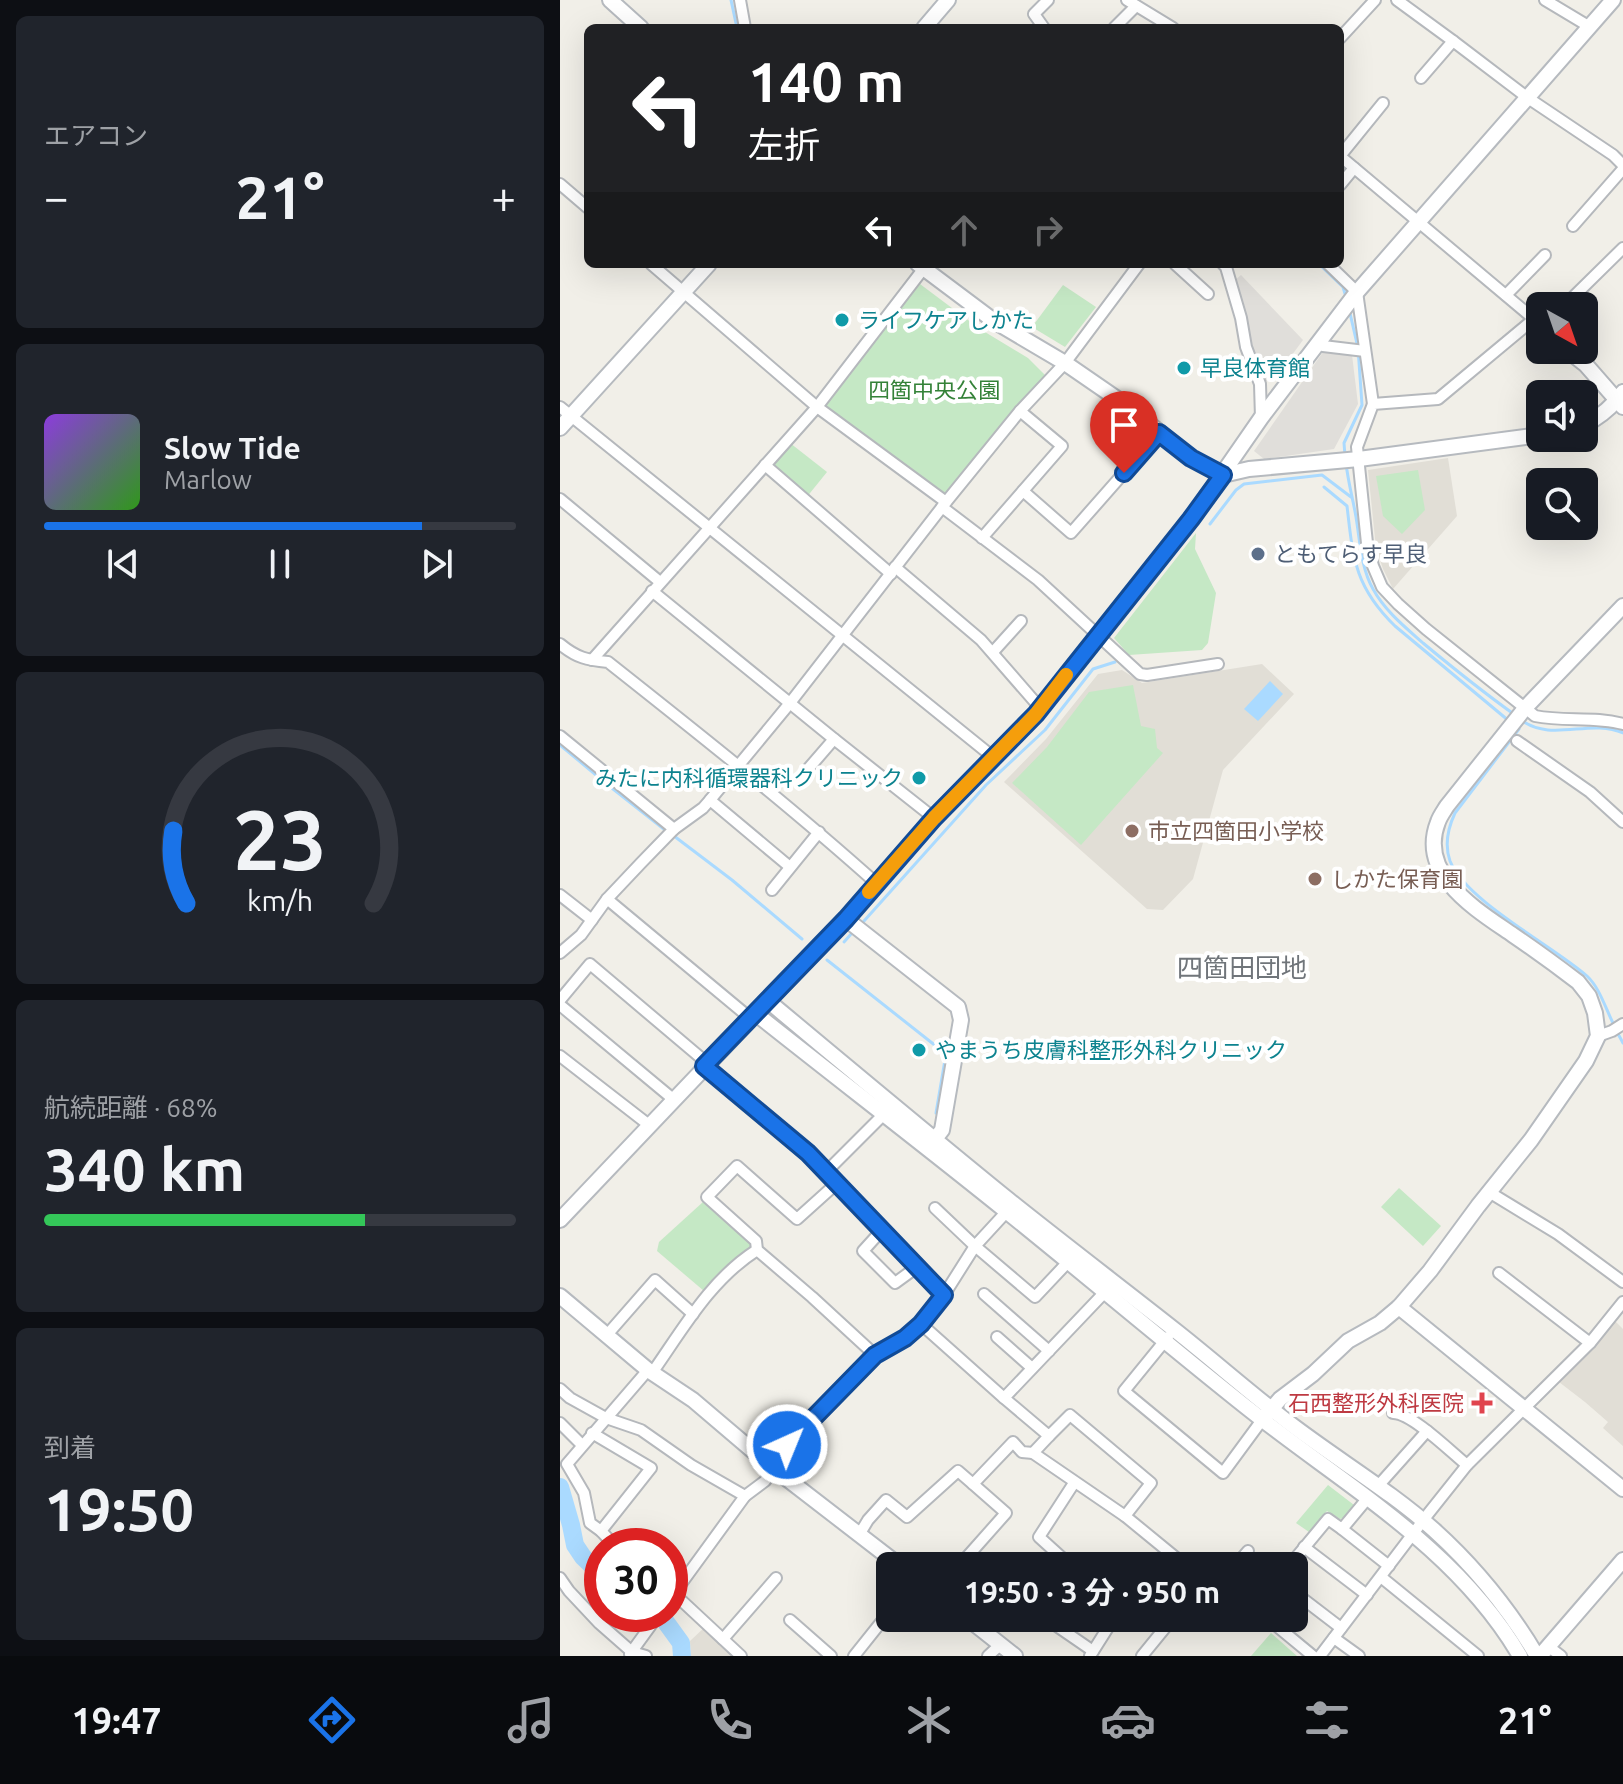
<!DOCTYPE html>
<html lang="ja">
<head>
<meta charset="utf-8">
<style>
  :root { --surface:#171b24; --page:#20242c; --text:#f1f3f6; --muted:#9ea1a6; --line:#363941; --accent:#1a73e8 }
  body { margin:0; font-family:Ubuntu,"Noto Sans JP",sans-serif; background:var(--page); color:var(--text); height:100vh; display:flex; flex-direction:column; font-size:30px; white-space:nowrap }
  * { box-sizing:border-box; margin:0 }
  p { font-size:26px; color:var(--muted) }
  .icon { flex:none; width:44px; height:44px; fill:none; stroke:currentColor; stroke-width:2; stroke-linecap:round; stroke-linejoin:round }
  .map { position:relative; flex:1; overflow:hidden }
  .details { display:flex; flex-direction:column; gap:16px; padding:16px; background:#0d0f14; width:560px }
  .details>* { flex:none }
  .guide { position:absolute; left:24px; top:24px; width:760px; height:244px; border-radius:12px; box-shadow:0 8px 32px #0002; background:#202124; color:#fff; overflow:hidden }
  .needle { width:52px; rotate:140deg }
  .fabs { position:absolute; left:966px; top:292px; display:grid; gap:16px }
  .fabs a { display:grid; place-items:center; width:72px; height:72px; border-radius:12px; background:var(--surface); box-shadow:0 8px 32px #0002; font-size:40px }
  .speed { position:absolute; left:24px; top:1528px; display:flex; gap:16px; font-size:40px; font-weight:700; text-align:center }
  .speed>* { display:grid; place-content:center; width:104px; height:104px; border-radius:50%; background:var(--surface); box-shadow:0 8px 32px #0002; line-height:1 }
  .speed .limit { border:12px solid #d22; background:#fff; color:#111 }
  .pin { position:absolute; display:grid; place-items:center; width:68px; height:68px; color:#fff; margin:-82px -34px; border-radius:50% 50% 50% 0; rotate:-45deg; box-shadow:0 0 8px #0007 }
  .pin .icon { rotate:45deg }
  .me { position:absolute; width:88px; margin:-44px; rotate:44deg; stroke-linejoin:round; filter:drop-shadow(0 0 6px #0008) }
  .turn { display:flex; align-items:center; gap:28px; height:168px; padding:0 32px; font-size:36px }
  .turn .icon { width:104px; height:104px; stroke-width:2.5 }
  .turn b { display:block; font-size:56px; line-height:68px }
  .lanes { display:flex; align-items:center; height:76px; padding:0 32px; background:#0003; justify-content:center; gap:40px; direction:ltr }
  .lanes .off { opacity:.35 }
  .big { font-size:60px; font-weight:700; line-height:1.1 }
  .details .tile { flex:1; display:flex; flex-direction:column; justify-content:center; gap:12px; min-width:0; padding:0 28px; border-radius:12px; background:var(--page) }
  .details .dial { align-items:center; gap:0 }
  .dial svg { height:208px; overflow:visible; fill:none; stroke:var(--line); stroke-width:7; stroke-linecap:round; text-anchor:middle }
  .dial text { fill:var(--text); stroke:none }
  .song { display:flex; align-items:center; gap:24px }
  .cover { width:96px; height:96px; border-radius:12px; background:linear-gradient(135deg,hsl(270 70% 55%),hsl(110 70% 35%)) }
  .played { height:8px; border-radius:4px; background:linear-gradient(90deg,var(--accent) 80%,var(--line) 80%) }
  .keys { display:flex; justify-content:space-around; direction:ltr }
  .heat { display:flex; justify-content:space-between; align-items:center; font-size:44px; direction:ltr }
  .charge { height:12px; border-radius:6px; background:linear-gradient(90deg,#34c759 68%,var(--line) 0) }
  .trip { position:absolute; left:316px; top:1552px; width:432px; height:80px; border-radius:12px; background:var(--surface); box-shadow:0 8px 32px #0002; font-weight:700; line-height:80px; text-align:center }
  .tabs { display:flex; height:128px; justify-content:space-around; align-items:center; background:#090b0e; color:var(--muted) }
  .tabs .icon { width:56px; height:56px }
  .tabs .selected { color:var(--accent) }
  .tabs b { font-size:36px; color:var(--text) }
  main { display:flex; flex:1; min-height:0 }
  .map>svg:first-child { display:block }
  .industrial { fill:#e0deda }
  .education { fill:#e1ded6 }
  .green { fill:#c5e8c5 }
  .water { fill:#aadaff }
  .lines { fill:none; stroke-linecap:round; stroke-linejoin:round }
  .stream { stroke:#aadaff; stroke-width:3 }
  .river { stroke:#aadaff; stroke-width:18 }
  .street-casing { stroke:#b5b8bc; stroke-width:14 }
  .secondary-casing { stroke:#b6babf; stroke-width:18 }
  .street { stroke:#fff; stroke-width:10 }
  .secondary { stroke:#fff; stroke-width:14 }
  .route-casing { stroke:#114b97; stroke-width:20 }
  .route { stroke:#1a73e8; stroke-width:14 }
  .slow { stroke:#f59e0b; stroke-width:14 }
  .culture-dot { fill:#0f9aa8; stroke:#fff; stroke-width:3 }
  .service-dot { fill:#5c6f8a; stroke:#fff; stroke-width:3 }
  .education-dot { fill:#8d6e63; stroke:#fff; stroke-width:3 }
  .health-dot { fill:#e0444e; stroke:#fff; stroke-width:3 }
  .labels { text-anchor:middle; stroke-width:8; stroke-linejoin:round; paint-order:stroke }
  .culture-label { font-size:22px; fill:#0d838f; stroke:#fff; text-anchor:start }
  .park-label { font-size:22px; fill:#348238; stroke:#fff }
  .service-label { font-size:22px; fill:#4e5e75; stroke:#fff; text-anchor:start }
  .education-label { font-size:22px; fill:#785e54; stroke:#fff; text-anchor:start }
  .health-label { font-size:22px; fill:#be3a42; stroke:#fff; text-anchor:end }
  .quarter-label { font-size:26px; fill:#70757a; stroke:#fff }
</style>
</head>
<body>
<main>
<section class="details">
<div class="tile"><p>エアコン</p>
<div class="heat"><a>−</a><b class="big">21°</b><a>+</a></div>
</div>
<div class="tile">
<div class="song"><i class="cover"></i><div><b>Slow Tide</b><p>Marlow</p></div></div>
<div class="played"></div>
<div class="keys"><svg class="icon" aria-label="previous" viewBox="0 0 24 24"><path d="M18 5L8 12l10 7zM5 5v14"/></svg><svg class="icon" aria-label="pause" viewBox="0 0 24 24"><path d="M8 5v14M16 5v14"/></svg><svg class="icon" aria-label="next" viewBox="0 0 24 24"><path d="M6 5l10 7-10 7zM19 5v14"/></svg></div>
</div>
<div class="tile dial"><svg viewBox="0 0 100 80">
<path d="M14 69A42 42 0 1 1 86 69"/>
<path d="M14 69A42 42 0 0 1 9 41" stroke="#1a73e8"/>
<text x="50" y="56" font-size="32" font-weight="700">23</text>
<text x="50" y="72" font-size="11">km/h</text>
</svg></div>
<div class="tile"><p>航続距離 · 68%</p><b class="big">340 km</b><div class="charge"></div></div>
<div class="tile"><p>到着</p><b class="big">19:50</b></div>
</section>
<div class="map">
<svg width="1063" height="1656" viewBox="0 0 1063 1656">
  <rect width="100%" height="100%" fill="#f1efe8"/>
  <g class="industrial">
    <polygon points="681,275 743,340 715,378 704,382 690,347 674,281"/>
    <polygon points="763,352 792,355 798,404 774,449 704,459 694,451"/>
  </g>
  <g class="education">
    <polygon points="888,458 897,516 833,589 823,569 816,548 808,470"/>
    <polygon points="702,664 734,694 663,770 633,879 603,910 587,909 444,782 486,739 538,674 562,670 582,683"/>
    <polygon points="1055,1321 1063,1329 1063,1446 1043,1428 1048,1422 1025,1402 999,1382"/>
    <polygon points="145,1627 176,1656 131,1656 130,1641"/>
  </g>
  <g class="green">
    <polygon points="360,284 420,329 468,358 485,375 384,496 262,408"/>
    <polygon points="503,285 536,307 505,347 472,327"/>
    <polygon points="230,443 267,472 246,498 209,467"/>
    <polygon points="858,470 865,510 842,534 823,516 816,476"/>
    <polygon points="636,533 635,549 656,593 648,643 642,650 569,655 554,638"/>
    <polygon points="573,685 581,726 595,729 597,748 603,753 521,845 452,783 487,747 529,692"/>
    <polygon points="839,1188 881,1226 863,1246 821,1207"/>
    <polygon points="143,1202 191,1244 189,1251 144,1291 97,1251 99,1242"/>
    <polygon points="768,1485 794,1505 784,1518 780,1519 767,1511 749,1532 736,1523"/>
    <polygon points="711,1633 737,1656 691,1656"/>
  </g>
  <polygon class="water" points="710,681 723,694 698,721 684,709"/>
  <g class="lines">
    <g class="stream">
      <polyline points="171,0 177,28"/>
      <polyline points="759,264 783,287 786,297"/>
      <polyline points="785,456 784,443 802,405 798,348 789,309"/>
      <path d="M 786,463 C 788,482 793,499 796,517 C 800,541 801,568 813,589 C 825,611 845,627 863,643 C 893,668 923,692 955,715"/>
      <path d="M 764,487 L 787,506 C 793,559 795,587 835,626 L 949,721"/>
      <polyline points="650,524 676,490 684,484 762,475 791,497"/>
      <path d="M 961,720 C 992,743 1030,718 1063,733"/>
      <path d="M 955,726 L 959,729 L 895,813 C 888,828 884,844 890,861 C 906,901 993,946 1027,976 C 1040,988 1046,1010 1054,1025"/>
      <polyline points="0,745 48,785 105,830"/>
      <polyline points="114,836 172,880 242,939"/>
      <polyline points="304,921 426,785 485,730 533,669 555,662"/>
      <polyline points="284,942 292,933"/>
      <polyline points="267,960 386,1054 376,1113"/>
      <polyline points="1057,1032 1063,1043"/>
    </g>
    <g class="river">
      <polyline points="0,1487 11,1525 15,1545 23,1557 42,1575"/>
      <polyline points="100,1614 121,1643 122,1656"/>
    </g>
    <g class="street-casing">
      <g id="street">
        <polyline points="180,0 185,28"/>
        <polyline points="567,0 613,28"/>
        <polyline points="837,0 893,41 968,98 1053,155 1063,165"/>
        <polyline points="985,0 1030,27"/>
        <polyline points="484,28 474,14 488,0"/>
        <polyline points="554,28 576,6"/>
        <polyline points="780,38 815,0"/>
        <polyline points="861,78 893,41"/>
        <path d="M 780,156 L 974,319 L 878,399 L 813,404 L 797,447 L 807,543 L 813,566 L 822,587 L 838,604 L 866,629 L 975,716 C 1004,722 1034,716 1063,724"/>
        <polyline points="780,156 823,103"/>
        <polyline points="0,184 28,208"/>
        <polyline points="780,185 794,168"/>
        <polyline points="1013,226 1063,169"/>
        <polyline points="91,264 257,407 386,502"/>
        <polyline points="615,264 648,294"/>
        <polyline points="663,264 666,267 681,318 686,347 700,384 701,418"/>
        <polyline points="768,264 797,292 813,404"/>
        <polyline points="946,295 985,255"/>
        <polyline points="1004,306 1063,248"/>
        <polyline points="758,343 763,346 805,351"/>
        <polyline points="0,407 433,757"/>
        <polyline points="205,465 331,574"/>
        <polyline points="463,491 511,533 599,433"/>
        <polyline points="0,499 100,582"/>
        <polyline points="382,507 478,580 580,674 587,675 658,664"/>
        <polyline points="422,538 502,446 460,411"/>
        <polyline points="335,567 421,640 475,702 481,707"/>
        <polyline points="92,591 274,739 374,818"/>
        <path d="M 0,644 C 17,658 27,660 48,662 C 139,734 230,806 316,883"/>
        <polyline points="433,652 461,621"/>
        <polyline points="32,660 257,407 364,268"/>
        <polyline points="0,736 114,829"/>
        <polyline points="957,741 1030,792 1063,822"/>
        <polyline points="242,776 274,739"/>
        <polyline points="150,800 230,867"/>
        <polyline points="212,890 259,832"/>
        <polyline points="0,895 32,920"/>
        <polyline points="47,899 190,1018"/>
        <polyline points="0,953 21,935 47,899 81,863 114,829 143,808 150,800 230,703 386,502 460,411 505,363 579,264"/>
        <polyline points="0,1000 30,964 147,1063"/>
        <polyline points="0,1005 113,1099"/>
        <polyline points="1038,1036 1052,1031 1063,1024"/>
        <polyline points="0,1056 89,1125"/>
        <polyline points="144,1066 248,1153 384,1295"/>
        <polyline points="266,1172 327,1111"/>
        <polyline points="277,1183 237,1219 177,1166 147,1197 196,1241 197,1250 252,1297 315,1355"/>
        <polyline points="929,1192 998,1234 1063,1282"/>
        <polyline points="375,1208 415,1246 475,1297 508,1262"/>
        <polyline points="322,1230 303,1251 335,1283 357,1267"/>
        <polyline points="939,1273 1030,1343"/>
        <polyline points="424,1294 489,1351"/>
        <polyline points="361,1324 444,1398 545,1292"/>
        <polyline points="46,1336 95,1280 133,1314"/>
        <polyline points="437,1337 472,1368"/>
        <polyline points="608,1337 564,1391 663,1473 702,1420"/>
        <path d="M 92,1373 C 123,1329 150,1280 197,1250"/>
        <polyline points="0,1389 10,1398 46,1418 81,1430 131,1465 185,1496"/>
        <polyline points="444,1398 489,1436 510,1415 591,1483 565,1516"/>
        <path d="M 833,1413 C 852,1413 892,1453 907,1465"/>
        <polyline points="0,1423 22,1445"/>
        <polyline points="32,1433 91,1468 41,1531"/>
        <polyline points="489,1436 473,1453 565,1516 626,1566"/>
        <polyline points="818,1486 867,1431"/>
        <polyline points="782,1529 829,1566"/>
        <polyline points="299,1535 308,1520 326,1500 347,1517 398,1471 413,1484 453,1442 462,1452 473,1453"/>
        <polyline points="55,1546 41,1531 30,1523 24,1493 7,1464 88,1370"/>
        <polyline points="744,1547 807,1595"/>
        <polyline points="399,1566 446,1513 413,1484"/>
        <polyline points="511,1566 479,1537 514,1483"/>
        <polyline points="675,1566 688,1551"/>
        <polyline points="729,1566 768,1519 782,1529 807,1499"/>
        <polyline points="821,1577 918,1656"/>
        <polyline points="0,1578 9,1591 39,1623 72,1652 86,1656"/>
        <polyline points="734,1592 781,1628"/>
        <polyline points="110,1593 123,1602 181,1656"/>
        <polyline points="110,1599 185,1496 205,1481 227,1445 315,1355 345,1338 361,1324 384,1295 415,1246 450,1208"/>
        <polyline points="485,1618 533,1651"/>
        <polyline points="707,1618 753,1656"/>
        <polyline points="230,1620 271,1656"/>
        <polyline points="774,1638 799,1656"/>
        <polyline points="163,1639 216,1578"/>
        <polyline points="989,1647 1001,1656"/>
        <polyline points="70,1654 99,1614"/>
        <polyline points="294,1656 330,1611"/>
        <polyline points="428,1656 440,1645"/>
        <polyline points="530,1656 554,1618"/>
        <polyline points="582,1656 613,1618"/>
        <polyline points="760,1656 868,1514 907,1465 1030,1343 1063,1302"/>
      </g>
    </g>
    <g class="secondary-casing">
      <g id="secondary">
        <polyline points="50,0 81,28"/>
        <polyline points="364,28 388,0"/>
        <polyline points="358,264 434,321 505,363 566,405 631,458 663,475 689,469 799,459 980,435"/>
        <polyline points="974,319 980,326"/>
        <polyline points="1007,350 1026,365 1063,407"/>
        <path d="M 1024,425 C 1040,417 1053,406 1063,392"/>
        <polyline points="0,428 149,264"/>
        <polyline points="286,919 398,1007 401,1020 382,1130 375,1139"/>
        <path d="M 207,1000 C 286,1066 365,1132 445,1197 C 501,1242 559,1286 616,1331 C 654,1361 690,1393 728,1422 C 776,1459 829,1490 874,1530 C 915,1567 949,1609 977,1656"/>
        <path d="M 195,1013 C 278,1079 363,1144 446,1211 C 528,1277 608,1345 690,1410 C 784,1485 897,1548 960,1656"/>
        <polyline points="0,1220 286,919 374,818 476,714 631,519 701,418 797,292 1053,0"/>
        <polyline points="0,1296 88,1370 133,1400 213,1468 340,1566"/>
        <polyline points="839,1307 1063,1489"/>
        <path d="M 702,1420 L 720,1399 L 753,1374 L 788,1341 L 820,1323 L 839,1307 L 870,1271 L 918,1206 L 971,1140 L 1026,1061 L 1038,1036 L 1035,1013 L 1029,996 L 1018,982 C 997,966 975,950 953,935 C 917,910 857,875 878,822 C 880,816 884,811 887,806 L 966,707 L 1063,606"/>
        <polyline points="407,1618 455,1656"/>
        <polyline points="980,1656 1063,1560"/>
      </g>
    </g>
    <use href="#street" class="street"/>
    <use href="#secondary" class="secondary"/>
  </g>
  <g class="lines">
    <g class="route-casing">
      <polyline id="route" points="227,1445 315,1355 345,1338 361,1324 384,1295 248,1153 144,1066 286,919 374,818 476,714 631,519 663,475 631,458 599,433 564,473"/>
    </g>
    <use href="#route" class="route"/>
    <polyline class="slow" points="309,892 374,818 476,714 506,675"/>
  </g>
  <g class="culture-dot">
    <circle cx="282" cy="320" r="8"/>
    <circle cx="624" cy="368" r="8"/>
    <circle cx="359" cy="778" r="8"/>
    <circle cx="359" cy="1050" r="8"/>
  </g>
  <circle class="service-dot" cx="698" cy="554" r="8"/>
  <g class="education-dot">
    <circle cx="572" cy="831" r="8"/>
    <circle cx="755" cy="879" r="8"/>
  </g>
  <path class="health-dot" d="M918 1391h8v8h8v8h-8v8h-8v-8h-8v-8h8z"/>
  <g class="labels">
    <g class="culture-label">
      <text x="298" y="328">ライフケアしかた</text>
      <text x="640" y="376">早良体育館</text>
      <text x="343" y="786" text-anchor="end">みたに内科循環器科クリニック</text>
      <text x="375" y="1058">やまうち皮膚科整形外科クリニック</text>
    </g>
    <g class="park-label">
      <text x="374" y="398">四箇中央公園</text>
    </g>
    <g class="service-label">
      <text x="714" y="562">ともてらす早良</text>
    </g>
    <g class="education-label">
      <text x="588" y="839">市立四箇田小学校</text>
      <text x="771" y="887">しかた保育園</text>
    </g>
    <g class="health-label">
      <text x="904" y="1411">石西整形外科医院</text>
    </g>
    <g class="quarter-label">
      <text x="682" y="977">四箇田団地</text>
    </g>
  </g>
</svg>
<div class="fabs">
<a><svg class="needle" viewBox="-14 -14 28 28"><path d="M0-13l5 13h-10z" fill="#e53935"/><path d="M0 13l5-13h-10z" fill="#9ea1a6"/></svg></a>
<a><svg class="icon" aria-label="sound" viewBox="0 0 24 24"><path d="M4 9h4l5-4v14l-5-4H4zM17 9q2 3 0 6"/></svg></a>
<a><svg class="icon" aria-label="search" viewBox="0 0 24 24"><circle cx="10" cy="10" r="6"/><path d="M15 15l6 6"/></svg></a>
</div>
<div class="speed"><div class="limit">30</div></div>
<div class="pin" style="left:564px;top:473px;background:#d93025"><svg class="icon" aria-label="arrive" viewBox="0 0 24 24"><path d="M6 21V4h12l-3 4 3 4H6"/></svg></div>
<svg class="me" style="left:227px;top:1445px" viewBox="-20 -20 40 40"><circle r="17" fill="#1a73e8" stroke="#fff" stroke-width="3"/><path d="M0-11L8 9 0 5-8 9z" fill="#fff"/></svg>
<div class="trip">19:50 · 3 分 · 950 m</div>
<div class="guide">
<div class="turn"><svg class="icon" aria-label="left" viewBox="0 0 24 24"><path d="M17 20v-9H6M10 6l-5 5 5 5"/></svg><div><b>140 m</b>左折</div></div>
<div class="lanes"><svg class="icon" aria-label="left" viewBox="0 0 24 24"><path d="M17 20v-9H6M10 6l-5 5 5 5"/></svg><svg class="icon off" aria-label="ahead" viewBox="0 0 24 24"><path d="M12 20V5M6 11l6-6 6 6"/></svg><svg class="icon off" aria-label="right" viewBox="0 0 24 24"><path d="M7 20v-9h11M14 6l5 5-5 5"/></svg></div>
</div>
</div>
</main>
<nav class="tabs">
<b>19:47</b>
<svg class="icon selected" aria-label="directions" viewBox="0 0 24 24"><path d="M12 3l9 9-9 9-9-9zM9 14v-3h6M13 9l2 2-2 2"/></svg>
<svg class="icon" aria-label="music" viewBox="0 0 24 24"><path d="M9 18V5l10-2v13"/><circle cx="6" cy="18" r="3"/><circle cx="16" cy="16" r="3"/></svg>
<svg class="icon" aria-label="phone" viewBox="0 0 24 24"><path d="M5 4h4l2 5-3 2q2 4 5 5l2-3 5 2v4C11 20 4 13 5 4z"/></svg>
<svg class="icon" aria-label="climate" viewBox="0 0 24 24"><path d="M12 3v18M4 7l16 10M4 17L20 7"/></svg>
<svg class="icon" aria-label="car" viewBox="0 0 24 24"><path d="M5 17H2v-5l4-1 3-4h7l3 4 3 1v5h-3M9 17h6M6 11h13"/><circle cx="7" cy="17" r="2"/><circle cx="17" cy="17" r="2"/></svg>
<svg class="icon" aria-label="filters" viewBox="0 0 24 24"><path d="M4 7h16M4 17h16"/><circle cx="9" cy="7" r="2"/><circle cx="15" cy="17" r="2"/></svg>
<b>21°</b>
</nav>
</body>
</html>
